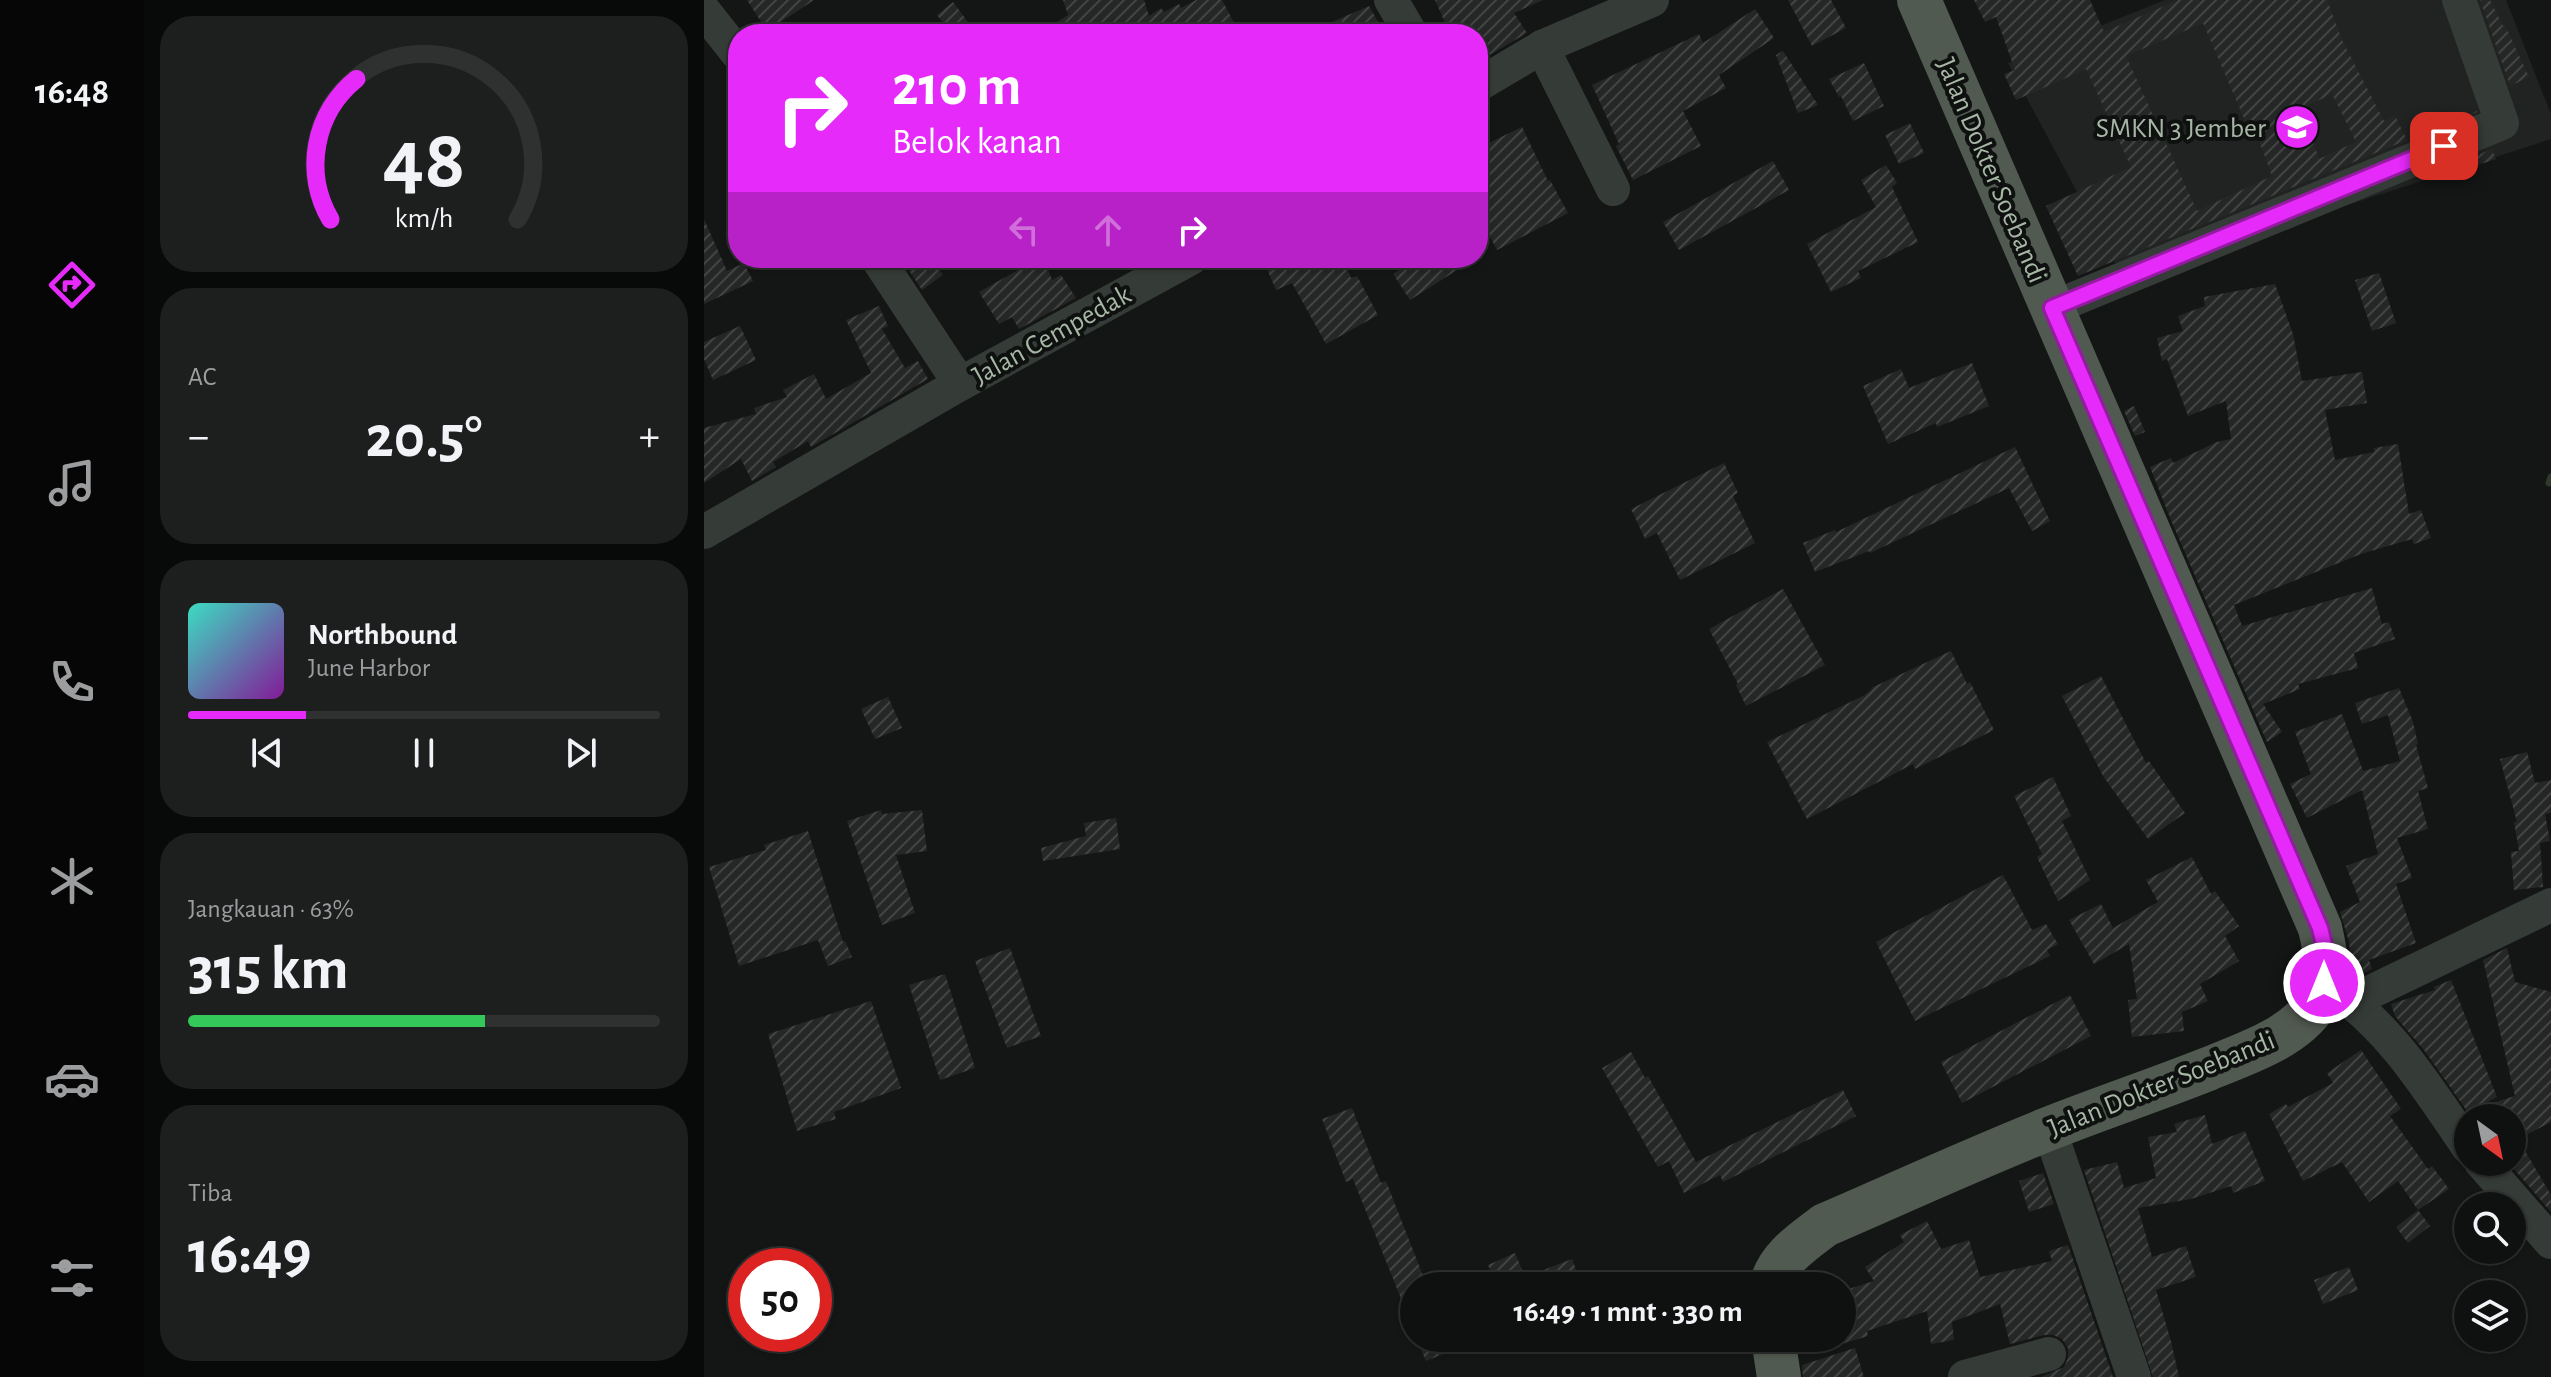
<!DOCTYPE html>
<html lang="id">
<head>
<meta charset="utf-8">
<style>
  :root { --surface:#0f1010; --page:#1d1e1e; --text:#f1f3f6; --muted:#9b9d9f; --line:#2f3030; --accent:#e52af9 }
  body { margin:0; font-family:"Alegreya Sans",sans-serif; background:var(--page); color:var(--text); height:100vh; display:flex; flex-direction:column; font-size:30px; white-space:nowrap }
  * { box-sizing:border-box; margin:0 }
  p { font-size:26px; color:var(--muted) }
  .icon { flex:none; width:44px; height:44px; fill:none; stroke:currentColor; stroke-width:2; stroke-linecap:round; stroke-linejoin:round }
  .map { position:relative; flex:1; overflow:hidden }
  .side { display:flex; flex-direction:column; gap:16px; padding:16px; background:#080909; width:560px }
  .side>* { flex:none }
  .banner { position:absolute; left:24px; top:24px; width:760px; height:244px; border-radius:32px; box-shadow:0 2px 6px #0004,0 0 0 2px var(--line); background:#e52af9; color:#fff; overflow:hidden }
  .needle { width:52px; rotate:147deg }
  .buttons { position:absolute; left:1750px; top:1104px; display:grid; gap:16px }
  .buttons a { display:grid; place-items:center; width:72px; height:72px; border-radius:50%; background:var(--surface); box-shadow:0 2px 6px #0004,0 0 0 2px var(--line); font-size:40px }
  .speed { position:absolute; left:24px; top:1248px; display:flex; gap:16px; font-size:40px; font-weight:700; text-align:center }
  .speed>* { display:grid; place-content:center; width:104px; height:104px; border-radius:50%; background:var(--surface); box-shadow:0 2px 6px #0004,0 0 0 2px var(--line); line-height:1 }
  .speed .limit { border:12px solid #d22; background:#fff; color:#111 }
  .pin { position:absolute; display:grid; place-items:center; width:68px; height:68px; color:#fff; margin:-34px; border-radius:16px; box-shadow:0 4px 12px #0006 }
  .me { position:absolute; width:88px; margin:-44px; rotate:0deg; stroke-linejoin:round; filter:drop-shadow(0 0 6px #0008) }
  .turn { display:flex; align-items:center; gap:28px; height:168px; padding:0 32px; font-size:36px }
  .turn .icon { width:104px; height:104px; stroke-width:2.5 }
  .turn b { display:block; font-size:56px; line-height:68px }
  .lanes { display:flex; align-items:center; height:76px; padding:0 32px; background:#0003; justify-content:center; gap:40px; direction:ltr }
  .lanes .off { opacity:.35 }
  .big { font-size:60px; font-weight:600; line-height:1.1 }
  .side .widget { flex:1; display:flex; flex-direction:column; justify-content:center; gap:12px; min-width:0; padding:0 28px; border-radius:32px; background:var(--page) }
  .side .dial { align-items:center; gap:0 }
  .dial svg { height:208px; overflow:visible; fill:none; stroke:var(--line); stroke-width:7; stroke-linecap:round; text-anchor:middle }
  .dial text { fill:var(--text); stroke:none }
  .song { display:flex; align-items:center; gap:24px }
  .cover { width:96px; height:96px; border-radius:12px; background:linear-gradient(135deg,hsl(170 70% 55%),hsl(290 70% 35%)) }
  .played { height:8px; border-radius:4px; background:linear-gradient(90deg,var(--accent) 25%,var(--line) 25%) }
  .keys { display:flex; justify-content:space-around; direction:ltr }
  .heat { display:flex; justify-content:space-between; align-items:center; font-size:44px; direction:ltr }
  .charge { height:12px; border-radius:6px; background:linear-gradient(90deg,#34c759 63%,var(--line) 0) }
  .trip { position:absolute; left:696px; top:1272px; width:456px; height:80px; border-radius:40px; background:var(--surface); box-shadow:0 2px 6px #0004,0 0 0 2px var(--line); font-weight:600; line-height:80px; text-align:center }
  main { display:flex; flex:1; min-height:0 }
  .menu { display:flex; flex-direction:column; width:144px; justify-content:space-around; align-items:center; background:#060606; color:var(--muted) }
  .menu .icon { width:56px; height:56px }
  .menu .active { color:var(--accent) }
  .menu b { font-size:36px; color:var(--text) }
  .map>svg:first-child { display:block }
  .built { fill:#202321 }
  .lines { fill:none; stroke-linecap:round; stroke-linejoin:round }
  .stream { stroke:#2f3a2a; stroke-width:7 }
  .building { fill:url(#building-hatch); fill-rule:evenodd }
  .minor { stroke:#353b36; stroke-width:34 }
  .major { stroke:#515a51; stroke-width:44 }
  .route-casing { stroke:#951ba2; stroke-width:20 }
  .route { stroke:#e52af9; stroke-width:14 }
  .labels { text-anchor:middle; stroke-width:8; stroke-linejoin:round; paint-order:stroke }
  .poi-label { font-size:28px; fill:#a7b7a5; stroke:#0f1110; text-anchor:end }
  .street-label { font-size:28px; fill:#a7b7a5; stroke:#0f1110 }
</style>
</head>
<body>
<main>
<nav class="menu">
<b>16:48</b>
<svg class="icon active" aria-label="directions" viewBox="0 0 24 24"><path d="M12 3l9 9-9 9-9-9zM9 14v-3h6M13 9l2 2-2 2"/></svg>
<svg class="icon" aria-label="music" viewBox="0 0 24 24"><path d="M9 18V5l10-2v13"/><circle cx="6" cy="18" r="3"/><circle cx="16" cy="16" r="3"/></svg>
<svg class="icon" aria-label="phone" viewBox="0 0 24 24"><path d="M5 4h4l2 5-3 2q2 4 5 5l2-3 5 2v4C11 20 4 13 5 4z"/></svg>
<svg class="icon" aria-label="climate" viewBox="0 0 24 24"><path d="M12 3v18M4 7l16 10M4 17L20 7"/></svg>
<svg class="icon" aria-label="car" viewBox="0 0 24 24"><path d="M5 17H2v-5l4-1 3-4h7l3 4 3 1v5h-3M9 17h6M6 11h13"/><circle cx="7" cy="17" r="2"/><circle cx="17" cy="17" r="2"/></svg>
<svg class="icon" aria-label="filters" viewBox="0 0 24 24"><path d="M4 7h16M4 17h16"/><circle cx="9" cy="7" r="2"/><circle cx="15" cy="17" r="2"/></svg>
</nav>
<section class="side">
<div class="widget dial"><svg viewBox="0 0 100 80">
<path d="M14 69A42 42 0 1 1 86 69"/>
<path d="M14 69A42 42 0 0 1 24 15" stroke="#e52af9"/>
<text x="50" y="56" font-size="32" font-weight="700">48</text>
<text x="50" y="72" font-size="11">km/h</text>
</svg></div>
<div class="widget"><p>AC</p>
<div class="heat"><a>−</a><b class="big">20.5°</b><a>+</a></div>
</div>
<div class="widget">
<div class="song"><i class="cover"></i><div><b>Northbound</b><p>June Harbor</p></div></div>
<div class="played"></div>
<div class="keys"><svg class="icon" aria-label="previous" viewBox="0 0 24 24"><path d="M18 5L8 12l10 7zM5 5v14"/></svg><svg class="icon" aria-label="pause" viewBox="0 0 24 24"><path d="M8 5v14M16 5v14"/></svg><svg class="icon" aria-label="next" viewBox="0 0 24 24"><path d="M6 5l10 7-10 7zM19 5v14"/></svg></div>
</div>
<div class="widget"><p>Jangkauan · 63%</p><b class="big">315 km</b><div class="charge"></div></div>
<div class="widget"><p>Tiba</p><b class="big">16:49</b></div>
</section>
<div class="map">
<svg width="1847" height="1377" viewBox="0 0 1847 1377">
  <defs>
    <pattern id="building-hatch" width="6" height="6" patternUnits="userSpaceOnUse" patternTransform="scale(2)"><rect width="6" height="6" fill="#242725"/><path d="M-1 1l2-2M0 6l6-6M5 7l2-2" fill="none" stroke="#414442"/></pattern>
  </defs>
  <rect width="100%" height="100%" fill="#141615"/>
  <polygon class="built" points="1461,0 1802,0 1847,114 1847,139 1419,278 1304,63"/>
  <g class="lines">
    <polyline class="stream" points="1845,483 1847,477"/>
  </g>
  <g class="building">
    <polygon points="43,0 110,0 63,31"/>
    <polygon points="359,0 440,0 445,16 457,8 460,12 475,4 477,8 492,0 518,0 536,34 333,34 364,15"/>
    <polygon points="731,0 839,0 810,13 823,33 774,62 774,34 746,34"/>
    <polygon points="1084,0 1127,0 1142,28 1108,46"/>
    <path d="M 1270,0 L 1386,0 L 1400,32 L 1474,0 L 1623,0 L 1638,40 L 1680,121 L 1691,116 L 1703,140 L 1374,276 L 1342,206 L 1427,167 L 1382,69 L 1312,100 L 1300,74 L 1311,70 L 1292,17 L 1281,22 ZM 1499,23 L 1548,137 L 1553,135 L 1568,176 L 1493,211 L 1422,56 ZM 1628,94 L 1652,142 L 1615,159 L 1598,108 Z"/>
    <polygon points="1776,0 1786,0 1799,26 1801,25 1825,77 1806,86"/>
    <polygon points="249,2 273,34 248,34 233,15"/>
    <polygon points="665,6 681,34 600,34"/>
    <polygon points="1051,9 1070,38 1015,75 1022,88 979,111 997,146 929,180 912,146 915,144 888,85 995,34 999,43"/>
    <polygon points="1079,51 1114,105 1094,113 1072,55"/>
    <polygon points="1160,63 1180,106 1149,121 1137,96 1135,97 1125,79"/>
    <polygon points="1773,111 1773,112 1717,135 1716,130"/>
    <polygon points="1206,123 1220,153 1195,164 1181,135"/>
    <polygon points="818,127 844,181 846,180 864,213 793,250 774,214 774,148"/>
    <polygon points="1788,149 1792,159 1732,179 1730,173"/>
    <polygon points="1069,161 1085,190 975,250 959,222"/>
    <polygon points="1182,165 1193,183 1188,187 1214,242 1154,271 1157,278 1127,292 1103,244 1172,207 1157,180"/>
    <polygon points="0,219 23,271 40,263 49,281 0,304"/>
    <polygon points="197,258 227,258 239,275 218,290"/>
    <polygon points="318,258 340,258 348,280 357,275 372,298 315,329 308,317 295,324 275,292 321,266"/>
    <polygon points="558,258 638,258 647,278 653,276 674,315 622,344 588,283 572,290"/>
    <polygon points="714,258 772,258 706,300 689,274"/>
    <polygon points="1675,273 1692,323 1668,331 1651,280"/>
    <polygon points="1571,284 1589,334 1598,381 1658,372 1663,403 1621,410 1631,460 1670,452 1670,448 1694,444 1705,514 1717,510 1727,538 1710,544 1708,539 1657,554 1530,605 1538,626 1668,588 1678,624 1685,622 1691,639 1650,653 1654,668 1594,684 1596,689 1559,704 1578,732 1563,742 1466,518 1446,467 1467,458 1469,463 1513,442 1527,439 1522,401 1484,416 1463,359 1458,361 1453,338 1479,331 1474,316 1501,306 1500,297"/>
    <polygon points="175,306 184,326 178,329 201,368 214,361 224,379 107,447 104,441 69,462 72,467 48,481 37,459 0,483 0,428 52,414 50,408 83,397 79,390 110,374 122,399 167,373 142,320"/>
    <polygon points="36,326 52,360 9,380 0,359 0,342"/>
    <polygon points="1268,363 1285,406 1233,427 1232,423 1184,444 1159,386 1197,369 1205,388"/>
    <polygon points="1430,406 1441,432 1431,436 1420,411"/>
    <polygon points="1311,447 1346,521 1328,531 1305,488 1166,553 1165,551 1111,572 1099,543 1131,530 1132,532"/>
    <polygon points="1020,463 1034,493 1029,496 1051,543 976,580 953,533 941,539 927,509"/>
    <polygon points="1079,589 1121,665 1042,706 1032,685 1034,684 1005,629"/>
    <polygon points="1247,651 1263,684 1266,682 1290,730 1211,769 1209,764 1103,819 1063,742 1161,695 1168,689 1167,688"/>
    <polygon points="1397,676 1442,763 1445,761 1481,813 1444,839 1399,776 1358,696"/>
    <polygon points="1695,688 1709,722 1714,744 1712,745 1724,788 1714,791 1724,829 1693,838 1708,878 1692,884 1712,943 1665,960 1668,969 1648,979 1645,942 1636,912 1656,902 1642,866 1674,854 1658,790 1603,818 1586,784 1607,774 1591,732 1638,714 1659,771 1696,761 1684,715 1658,724 1651,703"/>
    <polygon points="184,697 198,728 171,739 157,709"/>
    <polygon points="1823,752 1831,783 1847,780 1847,813 1841,814 1846,841 1836,843 1839,887 1810,890 1807,852 1815,851 1810,822 1813,822 1796,759"/>
    <polygon points="1349,777 1367,816 1358,821 1386,880 1354,901 1333,857 1338,854 1310,796"/>
    <polygon points="177,810 178,814 218,810 223,851 192,855 211,913 178,925 143,821"/>
    <polygon points="412,818 416,849 339,861 337,848 382,836 380,823"/>
    <polygon points="104,831 139,942 141,941 148,957 124,966 114,940 35,966 5,867 62,850 60,845"/>
    <polygon points="1488,857 1507,894 1511,891 1535,926 1521,936 1535,961 1496,984 1504,1001 1478,1012 1480,1031 1428,1037 1424,1000 1433,999 1425,944 1390,964 1365,920 1397,904 1409,928 1454,902 1442,880"/>
    <polygon points="1299,875 1328,930 1342,924 1354,944 1343,950 1346,956 1211,1021 1172,942"/>
    <polygon points="306,948 337,1036 303,1048 271,961"/>
    <polygon points="1803,948 1811,982 1847,992 1847,1122 1814,1139 1847,1195 1847,1212 1804,1162 1808,1162 1808,1118 1768,1118 1720,1050 1691,1016 1687,1004 1731,990 1730,987 1747,980 1793,1097 1772,1108 1811,1096 1779,960"/>
    <polygon points="241,974 271,1068 236,1080 205,985"/>
    <polygon points="1366,995 1387,1036 1258,1103 1237,1062"/>
    <polygon points="167,1001 197,1088 130,1112 132,1119 93,1131 64,1034"/>
    <polygon points="1657,1050 1697,1109 1686,1116 1724,1169 1728,1166 1745,1189 1714,1210 1694,1181 1665,1202 1638,1162 1599,1181 1565,1114 1582,1104 1584,1107 1629,1083 1623,1073"/>
    <polygon points="927,1052 941,1078 944,1076 992,1162 1139,1090 1152,1116 1019,1182 1016,1175 980,1193 965,1161 954,1167 898,1068"/>
    <polygon points="648,1108 677,1183 682,1181 723,1286 710,1286 710,1331 649,1179 642,1182 618,1119"/>
    <polygon points="1501,1115 1508,1144 1541,1131 1561,1181 1529,1193 1527,1186 1487,1199 1434,1208 1448,1257 1482,1246 1492,1277 1452,1290 1467,1341 1475,1377 1449,1377 1380,1170 1413,1162 1420,1188 1452,1178 1444,1137 1473,1132 1470,1124"/>
    <polygon points="1339,1173 1350,1204 1325,1212 1315,1181"/>
    <polygon points="1714,1210 1726,1226 1704,1243 1692,1227"/>
    <polygon points="1223,1221 1237,1249 1265,1240 1276,1277 1348,1261 1345,1251 1364,1245 1409,1377 1337,1377 1360,1367 1364,1358 1364,1348 1358,1339 1349,1335 1340,1335 1306,1344 1296,1304 1248,1322 1250,1340 1227,1344 1223,1311 1163,1331 1164,1336 1138,1344 1138,1291 1170,1281 1161,1267 1200,1242 1196,1235"/>
    <polygon points="811,1253 821,1277 868,1259 878,1286 793,1286 784,1265"/>
    <polygon points="1645,1267 1654,1290 1619,1304 1610,1280"/>
    <polygon points="712,1338 777,1338 777,1339 722,1361"/>
    <polygon points="1151,1348 1160,1377 1099,1377 1098,1365"/>
  </g>
  <g class="lines">
    <g class="minor">
      <polyline points="687,0 707,34"/>
      <polyline points="0,11 34,54"/>
      <polyline points="838,47 909,189"/>
      <polyline points="774,85 838,47 948,0"/>
      <polyline points="173,258 256,384"/>
      <polyline points="1348,308 1798,123 1755,0"/>
      <polyline points="0,532 256,384 487,258"/>
      <path d="M 1630,990 C 1686,1026 1727,1093 1764,1147"/>
      <polyline points="1648,1001 1847,905"/>
      <polyline points="1345,1128 1430,1377"/>
      <polyline points="1777,1162 1847,1242"/>
      <polyline points="1261,1377 1345,1354"/>
    </g>
    <g class="major">
      <path d="M 1067,1286 C 1073,1258 1100,1241 1121,1225 C 1195,1193 1269,1159 1344,1129 C 1397,1108 1451,1090 1504,1069 C 1540,1054 1589,1039 1612,1004 C 1627,981 1622,953 1616,928 L 1215,0"/>
      <polyline points="1069,1338 1075,1377"/>
    </g>
  </g>
  <g class="lines">
    <g class="route-casing">
      <polyline id="route" points="1620,983 1623,957 1616,928 1348,308 1740,146"/>
    </g>
    <use href="#route" class="route"/>
  </g>
  <defs>
    <g id="school-disc" transform="scale(2.3)"><circle r="9.5" fill="#e52af9" stroke="#0f1110"/><path d="M0-5L7-2L0 1L-7-2ZM-4 1L0 2.5L4 1V4Q0 6-4 4Z" fill="#fff"/></g>
  </defs>
  <g fill-rule="evenodd">
    <use href="#school-disc" x="1593" y="127"/>
  </g>
  <g class="labels">
    <g class="poi-label">
      <text x="1562" y="137">SMKN 3 Jember</text>
    </g>
    <g class="street-label">
      <text transform="translate(1289 170) rotate(67)" y="10">Jalan Dokter Soebandi</text>
      <text transform="translate(347 334) rotate(-29)" y="10">Jalan Cempedak</text>
      <text transform="translate(1457 1083) rotate(-22)" y="10">Jalan Dokter Soebandi</text>
    </g>
  </g>
</svg>
<div class="buttons">
<a><svg class="needle" viewBox="-14 -14 28 28"><path d="M0-13l5 13h-10z" fill="#e53935"/><path d="M0 13l5-13h-10z" fill="#9b9d9f"/></svg></a>
<a><svg class="icon" aria-label="search" viewBox="0 0 24 24"><circle cx="10" cy="10" r="6"/><path d="M15 15l6 6"/></svg></a>
<a><svg class="icon" aria-label="layers" viewBox="0 0 24 24"><path d="M12 4l9 5-9 5-9-5zM3 14l9 5 9-5"/></svg></a>
</div>
<div class="speed"><div class="limit">50</div></div>
<div class="pin" style="left:1740px;top:146px;background:#d93025"><svg class="icon" aria-label="arrive" viewBox="0 0 24 24"><path d="M6 21V4h12l-3 4 3 4H6"/></svg></div>
<svg class="me" style="left:1620px;top:983px" viewBox="-20 -20 40 40"><circle r="17" fill="#e52af9" stroke="#fff" stroke-width="3"/><path d="M0-11L8 9 0 5-8 9z" fill="#fff"/></svg>
<div class="trip">16:49 · 1 mnt · 330 m</div>
<div class="banner">
<div class="turn"><svg class="icon" aria-label="right" viewBox="0 0 24 24"><path d="M7 20v-9h11M14 6l5 5-5 5"/></svg><div><b>210 m</b>Belok kanan</div></div>
<div class="lanes"><svg class="icon off" aria-label="left" viewBox="0 0 24 24"><path d="M17 20v-9H6M10 6l-5 5 5 5"/></svg><svg class="icon off" aria-label="ahead" viewBox="0 0 24 24"><path d="M12 20V5M6 11l6-6 6 6"/></svg><svg class="icon" aria-label="right" viewBox="0 0 24 24"><path d="M7 20v-9h11M14 6l5 5-5 5"/></svg></div>
</div>
</div>
</main>
</body>
</html>
